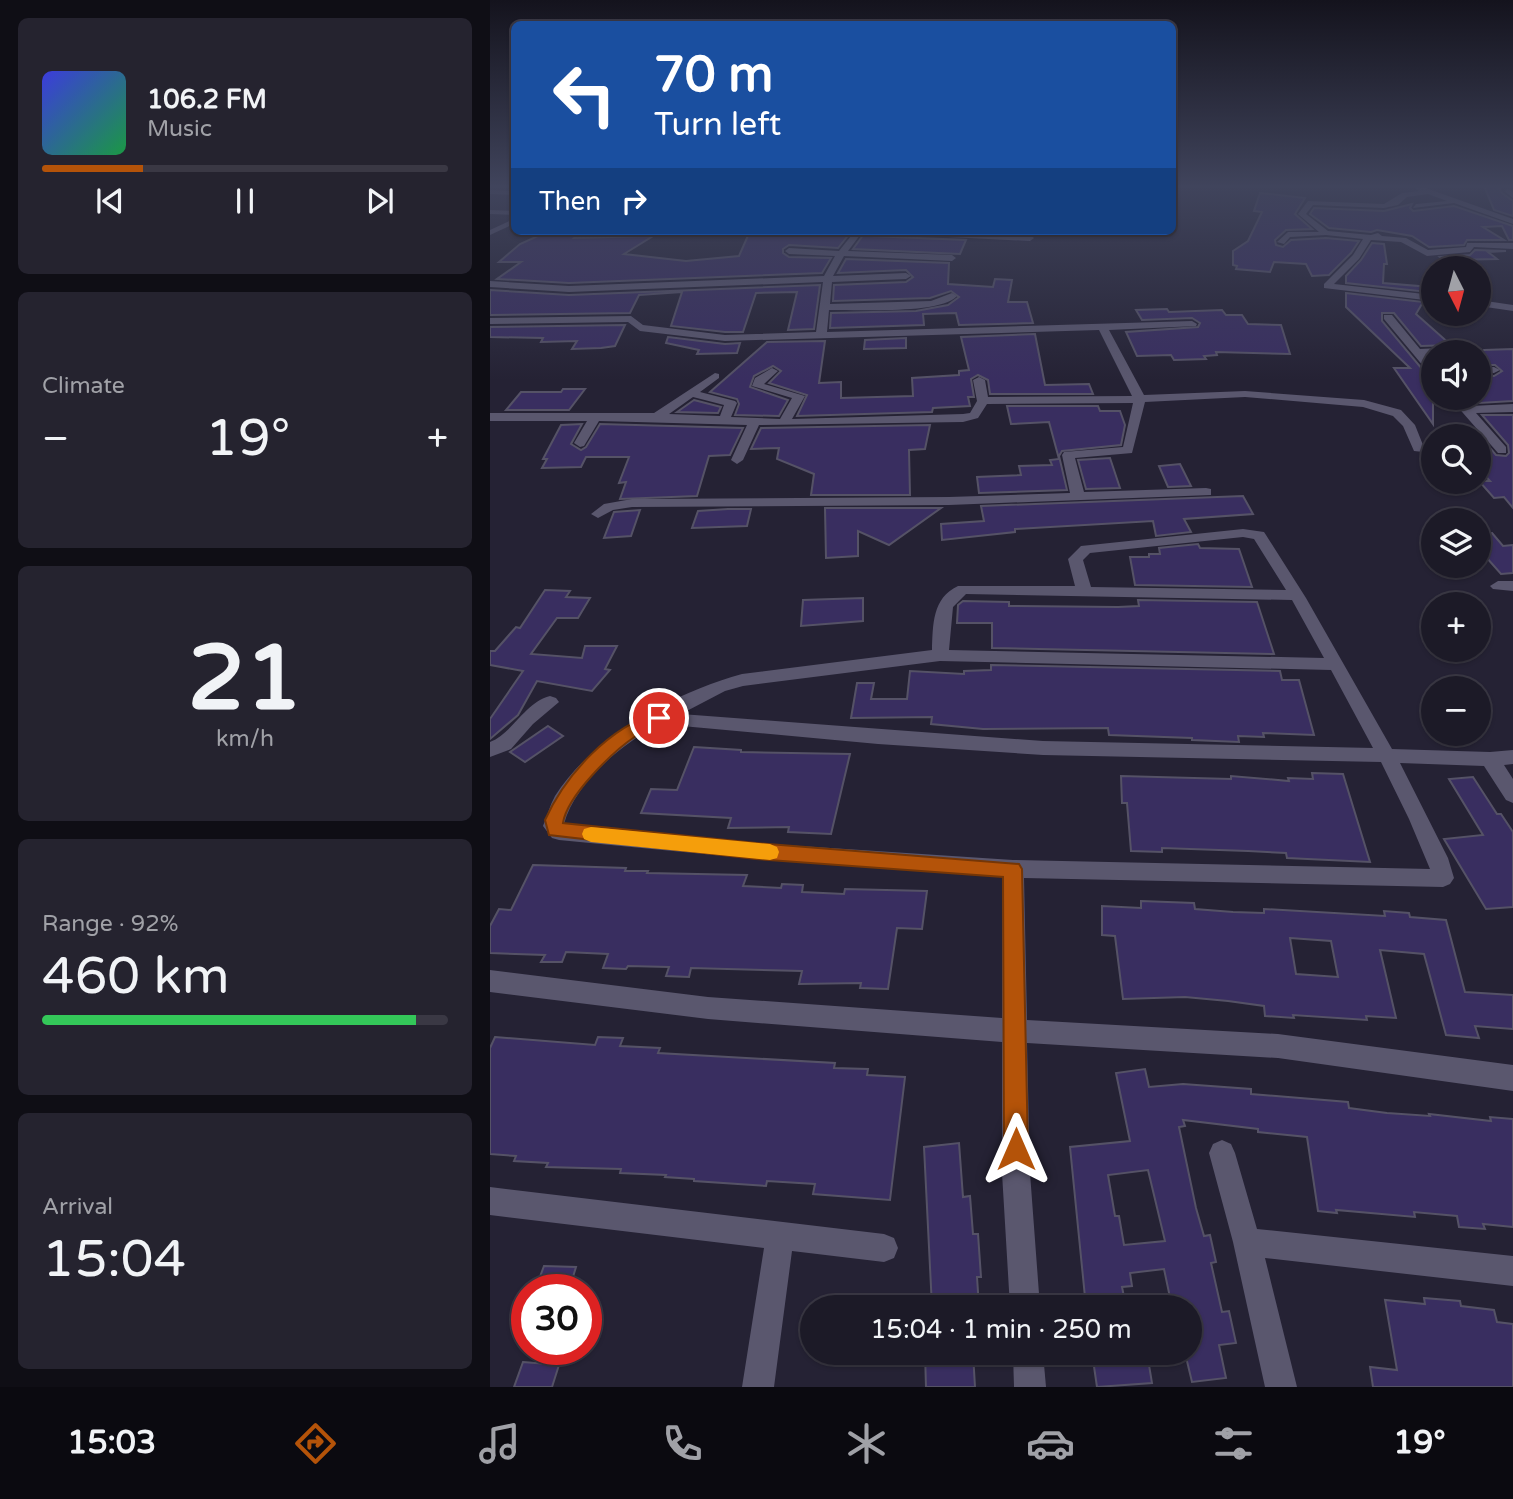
<!DOCTYPE html>
<html lang="en">
<head>
<meta charset="utf-8">
<style>
  :root { --surface:#1c1a27; --page:#25232f; --text:#f1f3f6; --muted:#a0a1a7; --line:#3a3844; --accent:#b45309 }
  body { margin:0; font-family:"Varela Round",sans-serif; background:var(--page); color:var(--text); height:100vh; display:flex; flex-direction:column; font-size:26px; white-space:nowrap }
  * { box-sizing:border-box; margin:0 }
  p { font-size:23px; color:var(--muted) }
  .icon { flex:none; width:38px; height:38px; fill:none; stroke:currentColor; stroke-width:2; stroke-linecap:round; stroke-linejoin:round }
  .map { position:relative; flex:1; overflow:hidden }
  .drawer { display:flex; flex-direction:column; gap:18px; padding:18px; background:#0f0e15; width:490px }
  .drawer>* { flex:none }
  .top-card { position:absolute; left:21px; top:21px; width:665px; height:214px; border-radius:10px; box-shadow:0 2px 5px #0004,0 0 0 2px var(--line); background:#1a4fa0; color:#fff; overflow:hidden }
  .needle { width:46px; rotate:174deg }
  .buttons { position:absolute; left:931px; top:256px; display:grid; gap:14px }
  .buttons a { display:grid; place-items:center; width:70px; height:70px; border-radius:50%; background:var(--surface); box-shadow:0 2px 5px #0004,0 0 0 2px var(--line); font-size:35px }
  .speed { position:absolute; left:21px; top:1274px; display:flex; gap:14px; font-size:35px; font-weight:700; text-align:center }
  .speed>* { display:grid; place-content:center; width:91px; height:91px; border-radius:50%; background:var(--surface); box-shadow:0 2px 5px #0004,0 0 0 2px var(--line); line-height:1 }
  .speed .limit { border:10px solid #d22; background:#fff; color:#111 }
  .pin { position:absolute; display:grid; place-items:center; width:60px; height:60px; color:#fff; margin:-30px; border:4px solid #fff; border-radius:50%; box-shadow:0 2px 7px #0007 }
  .me { position:absolute; width:77px; margin:-38px; rotate:0deg; stroke-linejoin:round; filter:drop-shadow(0 0 5px #0008) }
  .turn { display:flex; align-items:center; gap:24px; height:147px; padding:0 28px; font-size:32px }
  .turn .icon { width:91px; height:91px; stroke-width:2.5 }
  .turn b { display:block; font-size:49px; line-height:60px }
  .then { display:flex; align-items:center; height:66px; padding:0 28px; background:#0003; gap:14px; font-size:26px }
  .big { font-size:52px; font-weight:600; line-height:1.1 }
  .drawer .tile { flex:1; display:flex; flex-direction:column; justify-content:center; gap:10px; min-width:0; padding:0 24px; border-radius:10px; background:var(--page) }
  .drawer .dial { align-items:center; gap:0 }
  .dial b { font-size:91px; line-height:1 }
  .song { display:flex; align-items:center; gap:21px }
  .cover { width:84px; height:84px; border-radius:10px; background:linear-gradient(135deg,hsl(240 70% 55%),hsl(140 70% 35%)) }
  .played { height:7px; border-radius:4px; background:linear-gradient(90deg,var(--accent) 25%,var(--line) 25%) }
  .keys { display:flex; justify-content:space-around; direction:ltr }
  .heat { display:flex; justify-content:space-between; align-items:center; font-size:38px; direction:ltr }
  .charge { height:10px; border-radius:5px; background:linear-gradient(90deg,#34c759 92%,var(--line) 0) }
  .trip { position:absolute; left:310px; top:1295px; width:402px; height:70px; border-radius:35px; background:var(--surface); box-shadow:0 2px 5px #0004,0 0 0 2px var(--line); font-weight:600; line-height:70px; text-align:center }
  .tabs { display:flex; height:112px; justify-content:space-around; align-items:center; background:#0b0a10; color:var(--muted) }
  .tabs .icon { width:49px; height:49px }
  .tabs .on { color:var(--accent) }
  .tabs b { font-size:32px; color:var(--text) }
  main { display:flex; flex:1; min-height:0 }
  .map>svg:first-child { display:block }
  .building { fill:#392e60; stroke:#555266; stroke-width:2; fill-rule:evenodd }
  .lines { fill:none; stroke-linecap:round; stroke-linejoin:round }
  .minor { fill:#5a576e; fill-rule:evenodd }
  .route { fill:#b45309; stroke:#753606; stroke-width:2 }
  .slow { fill:#f59e0b }
</style>
</head>
<body>
<main>
<section class="drawer">
<div class="tile">
<div class="song"><i class="cover"></i><div><b>106.2 FM</b><p>Music</p></div></div>
<div class="played"></div>
<div class="keys"><svg class="icon" aria-label="previous" viewBox="0 0 24 24"><path d="M18 5L8 12l10 7zM5 5v14"/></svg><svg class="icon" aria-label="pause" viewBox="0 0 24 24"><path d="M8 5v14M16 5v14"/></svg><svg class="icon" aria-label="next" viewBox="0 0 24 24"><path d="M6 5l10 7-10 7zM19 5v14"/></svg></div>
</div>
<div class="tile"><p>Climate</p>
<div class="heat"><a>−</a><b class="big">19°</b><a>+</a></div>
</div>
<div class="tile dial"><b>21</b><p>km/h</p></div>
<div class="tile"><p>Range · 92%</p><b class="big">460 km</b><div class="charge"></div></div>
<div class="tile"><p>Arrival</p><b class="big">15:04</b></div>
</section>
<div class="map">
<svg width="1023" height="1387" viewBox="0 0 1023 1387">
  <rect width="100%" height="100%" fill="#252234"/>
  <g class="building">
    <polygon points="994,186 1008,186 1012,193 1023,201 1023,216 1004,210"/>
    <polygon points="770,193 815,198 805,214 822,229 796,230 785,240 786,245 793,247 801,240 836,238 869,241 861,253 839,275 822,276 816,264 784,262 780,272 746,269 747,266 743,265 743,251 758,241 772,212 764,211"/>
    <polygon points="922,204 920,208 923,211 964,206 1023,226 1023,240 1019,240 1012,226 993,227 1014,240 977,240 974,245 939,247 922,236 887,230 881,232 839,228 820,214 824,208 894,211"/>
    <polygon points="260,231 360,233 348,248 299,245 293,249 293,253 299,257 341,258 332,273 79,283 7,279 31,262 9,262 30,244 50,235 87,235 84,238 163,236 134,254 196,261 249,256"/>
    <polygon points="374,234 379,236 476,240 470,254 363,249"/>
    <polygon points="882,243 894,244 897,264 894,264 893,283 940,287 938,292 856,283 856,276 871,260"/>
    <polygon points="985,250 1016,251 998,252 1007,259 954,260 950,257 980,255"/>
    <polygon points="356,259 459,263 458,284 503,287 505,279 522,280 518,302 537,302 543,323 469,325 466,313 433,314 434,325 340,328 341,313 426,311 458,305 469,297 461,291 440,298 343,301 344,285 416,282 423,277 416,270 348,273"/>
    <polygon points="330,285 324,329 298,330 307,292 266,293 253,332 235,332 181,326 192,292 149,295 140,313 0,315 0,290 79,295"/>
    <polygon points="856,293 933,302 926,314 961,345 931,346 904,313 892,313 892,321 937,375 943,376 943,424 904,368 920,368 856,307"/>
    <polygon points="677,309 679,312 732,310 736,315 752,315 758,324 791,325 800,354 726,352 727,355 714,356 716,359 684,360 681,355 647,356 636,332 708,327 710,323 702,318 652,320 646,310"/>
    <polygon points="135,325 125,346 111,348 82,349 87,341 51,342 53,338 0,337 0,327"/>
    <polygon points="545,334 555,385 599,384 603,394 500,394 498,380 488,375 481,379 484,397 478,397 480,406 443,408 442,412 307,416 317,395 279,383 291,371 283,366 264,376 260,387 298,400 289,416 245,415 249,404 247,399 220,392 277,342 335,341 329,383 351,382 351,398 423,396 422,378 469,375 469,371 479,370 471,337"/>
    <polygon points="178,337 235,344 250,343 247,353 207,354 209,350 176,343"/>
    <polygon points="416,338 416,348 374,349 375,340"/>
    <polygon points="1023,349 1023,401 989,403 989,376 1004,376 1012,371 1005,365 989,365 989,355 994,350"/>
    <polygon points="73,389 95,389 79,410 16,410 31,392 71,392"/>
    <polygon points="204,400 231,407 228,413 187,412"/>
    <polygon points="517,406 608,406 610,411 630,411 635,425 631,445 572,451 569,456 577,490 489,493 487,477 531,475 529,466 562,465 560,460 569,459 559,422 521,424"/>
    <polygon points="992,415 1023,415 1023,508 1014,497 1004,498 989,481 1000,481 989,469 989,435 1006,455 1016,456 1019,453 1018,445"/>
    <polygon points="92,424 81,444 91,450 96,447 110,424 253,428 240,455 219,456 207,496 130,499 136,482 129,483 139,457 96,457 91,467 52,468 57,459 53,459 71,425"/>
    <polygon points="440,425 435,449 419,450 420,495 321,495 324,474 287,459 289,448 261,449 271,428"/>
    <polygon points="620,458 630,488 596,489 588,460"/>
    <polygon points="690,464 701,486 678,487 669,466"/>
    <polygon points="753,496 763,514 694,519 701,532 666,536 663,521 525,529 525,532 452,540 451,524 494,521 491,506"/>
    <polygon points="335,508 451,508 399,545 368,531 368,556 336,558"/>
    <polygon points="238,509 261,509 257,526 202,528 208,511"/>
    <polygon points="150,510 141,536 114,538 124,512"/>
    <polygon points="1002,533 1013,546 1023,545 1023,573 1011,574 989,549 989,534"/>
    <polygon points="708,544 710,548 749,549 762,587 645,585 640,557 659,557 659,554 670,554 669,548"/>
    <polygon points="55,590 80,591 76,597 100,598 88,618 67,618 41,654 92,658 95,646 127,646 115,669 120,670 102,691 47,681 28,715 0,739 0,719 33,671 0,665 0,651 5,651 26,627 30,628"/>
    <polygon points="373,598 373,621 311,626 313,600"/>
    <polygon points="648,600 767,602 784,654 502,648 502,623 467,623 468,605 473,601 519,602 519,606 628,607 649,606"/>
    <polygon points="501,665 790,671 792,680 809,680 824,735 773,733 774,737 748,736 749,742 702,740 702,738 619,735 618,728 493,729 441,724 442,717 361,718 367,683 384,683 381,699 417,699 420,671 474,674 474,671 501,670"/>
    <polygon points="58,726 73,736 35,762 20,752"/>
    <polygon points="204,747 251,750 251,752 360,754 341,834 298,832 299,827 238,828 241,818 151,813 161,789 187,790"/>
    <polygon points="822,773 853,774 880,862 797,858 796,853 758,851 672,848 672,852 641,851 637,803 632,803 631,776 741,779 741,776 799,781 798,778 823,779"/>
    <polygon points="983,777 1007,814 1011,814 1023,832 1023,907 996,909 954,839 993,835 959,779"/>
    <polygon points="43,865 136,868 135,871 158,871 157,873 257,875 253,886 291,888 292,884 313,885 312,892 354,894 355,889 437,891 432,929 407,928 398,989 370,988 371,983 309,984 312,971 201,968 199,977 176,976 179,967 138,966 136,969 113,968 118,954 76,952 72,962 51,962 55,955 0,953 0,926 9,909 21,910"/>
    <path d="M 651,901 L 704,903 L 705,909 L 743,912 L 774,913 L 774,909 L 895,916 L 894,911 L 919,913 L 920,917 L 956,920 L 975,992 L 1023,995 L 1023,1029 L 985,1026 L 989,1038 L 956,1035 L 934,954 L 890,950 L 906,1018 L 876,1016 L 877,1020 L 803,1015 L 804,1018 L 775,1016 L 774,1006 L 738,1001 L 695,997 L 633,999 L 625,936 L 612,935 L 612,906 L 651,908 ZM 800,938 L 841,941 L 848,977 L 806,974 Z"/>
    <polygon points="5,1037 105,1045 108,1037 133,1038 130,1046 170,1048 168,1053 345,1063 344,1068 378,1069 377,1075 415,1077 400,1200 323,1194 325,1184 277,1181 276,1186 204,1181 204,1179 175,1177 176,1175 130,1173 131,1169 56,1167 58,1163 24,1161 26,1156 0,1154 0,1048"/>
    <path d="M 655,1069 L 659,1087 L 693,1084 L 761,1089 L 761,1094 L 858,1102 L 859,1108 L 897,1113 L 940,1116 L 939,1114 L 1001,1121 L 1000,1117 L 1023,1119 L 1023,1227 L 993,1224 L 995,1229 L 969,1227 L 967,1216 L 924,1212 L 925,1217 L 846,1210 L 847,1213 L 828,1211 L 817,1137 L 768,1132 L 768,1129 L 693,1120 L 695,1126 L 689,1127 L 706,1208 L 714,1236 L 720,1235 L 726,1262 L 721,1263 L 732,1312 L 739,1311 L 746,1343 L 729,1345 L 736,1378 L 702,1382 L 696,1357 L 700,1357 L 700,1305 L 682,1307 L 674,1269 L 640,1273 L 642,1286 L 632,1287 L 636,1307 L 596,1307 L 580,1147 L 640,1141 L 626,1073 ZM 658,1170 L 675,1241 L 634,1245 L 629,1216 L 625,1216 L 618,1175 Z"/>
    <polygon points="469,1143 473,1197 480,1196 483,1234 488,1234 491,1277 487,1277 489,1307 442,1307 434,1147"/>
    <polygon points="54,1266 86,1267 79,1290 45,1290"/>
    <polygon points="934,1298 970,1301 971,1306 1004,1310 1007,1322 1023,1324 1023,1387 883,1387 880,1367 907,1370 895,1300 935,1304"/>
    <polygon points="435,1353 483,1353 485,1387 436,1387"/>
    <polygon points="602,1353 657,1353 662,1383 607,1387"/>
    <polygon points="33,1362 69,1365 62,1387 24,1387"/>
  </g>
  <g class="lines">
    <g class="minor">
      <polygon points="923,186 930,186 1023,219 1023,224 964,203 923,208 926,204 957,201 938,194 917,197 908,205 894,208 823,205 816,214 838,231 881,235 888,233 892,236 916,238 938,250 976,247 977,243 1023,243 1023,249 984,247 980,252 937,256 911,242 881,240 869,259 844,284 943,295 943,301 834,288 834,284 863,255 873,239 836,235 800,237 794,244 787,242 798,232 829,232 808,214 818,201 894,204 912,193 929,191"/>
      <polygon points="1018,189 1023,192 1023,198 1014,191"/>
      <polygon points="0,190 24,191 24,195 0,194"/>
      <polygon points="0,210 24,211 24,215 0,214"/>
      <polygon points="24,219 24,224 0,235 0,230"/>
      <path d="M 365,231 L 373,231 L 358,251 L 462,255 L 466,258 L 462,261 L 354,256 L 343,276 L 416,273 L 421,276 L 416,279 L 342,282 L 340,304 L 441,301 L 462,293 L 467,296 C 449,315 367,309 339,310 L 337,332 L 702,321 L 707,324 L 706,326 L 619,330 L 654,395 L 755,391 L 874,400 L 911,410 L 925,425 L 933,445 L 943,445 L 943,453 L 924,451 L 913,426 L 903,416 L 873,407 L 755,397 L 655,402 L 642,453 L 585,458 L 594,492 L 716,488 L 721,489 L 721,495 L 459,505 L 142,507 L 123,510 L 108,518 L 101,514 L 114,504 L 142,499 L 459,497 L 580,493 L 572,455 L 574,452 L 633,447 L 643,403 L 497,404 L 488,418 L 473,422 L 269,425 L 253,460 L 247,464 L 241,460 L 257,425 L 109,421 L 94,446 L 90,447 L 84,443 L 97,421 L 0,421 L 0,413 L 164,413 L 225,373 L 229,374 L 229,378 L 210,392 L 245,401 L 247,403 L 241,417 L 290,419 L 302,398 L 262,386 L 265,378 L 282,368 L 288,371 L 274,384 L 315,396 L 302,419 L 473,414 L 480,413 L 487,401 L 483,380 L 489,377 L 495,380 L 498,397 L 642,396 L 609,330 L 235,341 L 150,331 L 138,322 L 0,324 L 0,318 L 141,316 L 153,325 L 235,335 L 326,332 L 333,282 L 79,292 L 0,287 L 0,281 L 79,286 L 334,276 L 345,256 L 299,254 L 295,251 L 299,248 L 349,251 ZM 203,397 L 234,405 L 230,416 L 179,414 Z"/>
      <polygon points="375,231 540,235 544,238 540,241 379,233"/>
      <polygon points="989,300 1023,305 1023,311 989,306"/>
      <polygon points="894,315 902,315 930,349 987,346 992,349 989,352 943,352 943,354 935,355 943,364 943,374 939,373 894,319"/>
      <polygon points="989,368 1004,367 1010,370 1004,373 989,374"/>
      <polygon points="959,397 972,397 980,406 1023,404 1023,412 986,413 1016,447 1016,453 1008,453"/>
      <path d="M 753,529 L 774,532 L 776,535 L 816,598 L 902,749 L 1000,752 L 1023,750 L 1023,764 L 1014,765 L 1023,779 L 1023,803 L 1016,800 L 994,766 L 910,763 L 958,858 L 964,878 L 960,884 L 953,887 L 534,878 L 537,1020 L 788,1034 L 1023,1065 L 1023,1091 L 788,1058 L 537,1043 L 540,1173 L 550,1307 L 520,1307 L 512,1173 L 512,1042 L 218,1019 L 0,992 L 0,970 L 218,997 L 512,1018 L 512,877 L 266,859 L 69,840 L 62,838 L 53,826 C 57,816 60,805 65,796 C 104,735 184,693 252,674 L 442,650 C 443,625 442,598 468,586 L 585,586 L 578,559 L 591,546 ZM 753,537 L 764,539 L 796,590 L 601,587 L 593,560 L 600,553 ZM 476,594 L 802,600 L 834,658 L 459,650 L 463,607 ZM 450,661 L 841,670 L 883,748 L 553,741 L 191,714 L 235,691 L 253,686 ZM 170,724 L 388,744 L 553,755 L 891,762 L 919,819 L 940,869 L 523,860 L 266,843 L 74,824 C 85,783 132,743 170,724 Z"/>
      <polygon points="1008,581 1023,581 1023,591 1003,589 1000,586"/>
      <path d="M 60,696 L 66,698 L 69,702 L 43,724 L 21,749 L 0,757 L 0,742 C 23,733 34,703 60,696 Z"/>
      <polygon points="732,1140 741,1144 745,1153 767,1229 1023,1256 1023,1286 775,1258 807,1387 775,1387 743,1242 719,1153 723,1144"/>
      <polygon points="0,1187 394,1234 404,1238 408,1248 404,1258 394,1262 302,1251 284,1387 252,1387 274,1248 0,1215"/>
      <polygon points="523,1353 553,1353 556,1387 524,1387"/>
    </g>
  </g>
  <linearGradient id="sky" x2="0" y2="1"><stop stop-color="#14131d"/><stop offset="0.49" stop-color="#40445c"/><stop offset="1" stop-color="#40445c" stop-opacity="0"/></linearGradient>
  <rect width="1023" height="380" fill="url(#sky)"/>
  <path class="route" d="M 169,712 L 178,718 L 175,722 C 165,727 155,731 146,736 C 123,751 77,796 73,823 L 266,843 L 529,864 L 532,869 L 538,1149 L 534,1158 L 526,1161 L 517,1158 L 514,1149 L 513,877 L 266,859 L 59,835 L 55,820 C 76,774 119,727 169,712 Z"/>
  <polygon class="slow" points="101,827 280,844 287,847 289,852 287,858 280,860 101,842 94,839 92,834 94,829"/>
</svg>
<div class="buttons">
<a><svg class="needle" viewBox="-14 -14 28 28"><path d="M0-13l5 13h-10z" fill="#e53935"/><path d="M0 13l5-13h-10z" fill="#a0a1a7"/></svg></a>
<a><svg class="icon" aria-label="sound" viewBox="0 0 24 24"><path d="M4 9h4l5-4v14l-5-4H4zM17 9q2 3 0 6"/></svg></a>
<a><svg class="icon" aria-label="search" viewBox="0 0 24 24"><circle cx="10" cy="10" r="6"/><path d="M15 15l6 6"/></svg></a>
<a><svg class="icon" aria-label="layers" viewBox="0 0 24 24"><path d="M12 4l9 5-9 5-9-5zM3 14l9 5 9-5"/></svg></a>
<a>+</a>
<a>−</a>
</div>
<div class="speed"><div class="limit">30</div></div>
<div class="pin" style="left:169px;top:718px;background:#d93025"><svg class="icon" aria-label="arrive" viewBox="0 0 24 24"><path d="M6 21V4h12l-3 4 3 4H6"/></svg></div>
<svg class="me" style="left:526px;top:1149px" viewBox="-20 -20 40 40"><path d="M0-17L14 15 0 8-14 15z" fill="#b45309" stroke="#fff" stroke-width="4"/></svg>
<div class="trip">15:04 · 1 min · 250 m</div>
<div class="top-card">
<div class="turn"><svg class="icon" aria-label="left" viewBox="0 0 24 24"><path d="M17 20v-9H6M10 6l-5 5 5 5"/></svg><div><b>70 m</b>Turn left</div></div>
<div class="then">Then<svg class="icon" aria-label="right" viewBox="0 0 24 24"><path d="M7 20v-9h11M14 6l5 5-5 5"/></svg></div>
</div>
</div>
</main>
<nav class="tabs">
<b>15:03</b>
<svg class="icon on" aria-label="directions" viewBox="0 0 24 24"><path d="M12 3l9 9-9 9-9-9zM9 14v-3h6M13 9l2 2-2 2"/></svg>
<svg class="icon" aria-label="music" viewBox="0 0 24 24"><path d="M9 18V5l10-2v13"/><circle cx="6" cy="18" r="3"/><circle cx="16" cy="16" r="3"/></svg>
<svg class="icon" aria-label="phone" viewBox="0 0 24 24"><path d="M5 4h4l2 5-3 2q2 4 5 5l2-3 5 2v4C11 20 4 13 5 4z"/></svg>
<svg class="icon" aria-label="climate" viewBox="0 0 24 24"><path d="M12 3v18M4 7l16 10M4 17L20 7"/></svg>
<svg class="icon" aria-label="car" viewBox="0 0 24 24"><path d="M5 17H2v-5l4-1 3-4h7l3 4 3 1v5h-3M9 17h6M6 11h13"/><circle cx="7" cy="17" r="2"/><circle cx="17" cy="17" r="2"/></svg>
<svg class="icon" aria-label="filters" viewBox="0 0 24 24"><path d="M4 7h16M4 17h16"/><circle cx="9" cy="7" r="2"/><circle cx="15" cy="17" r="2"/></svg>
<b>19°</b>
</nav>
</body>
</html>
